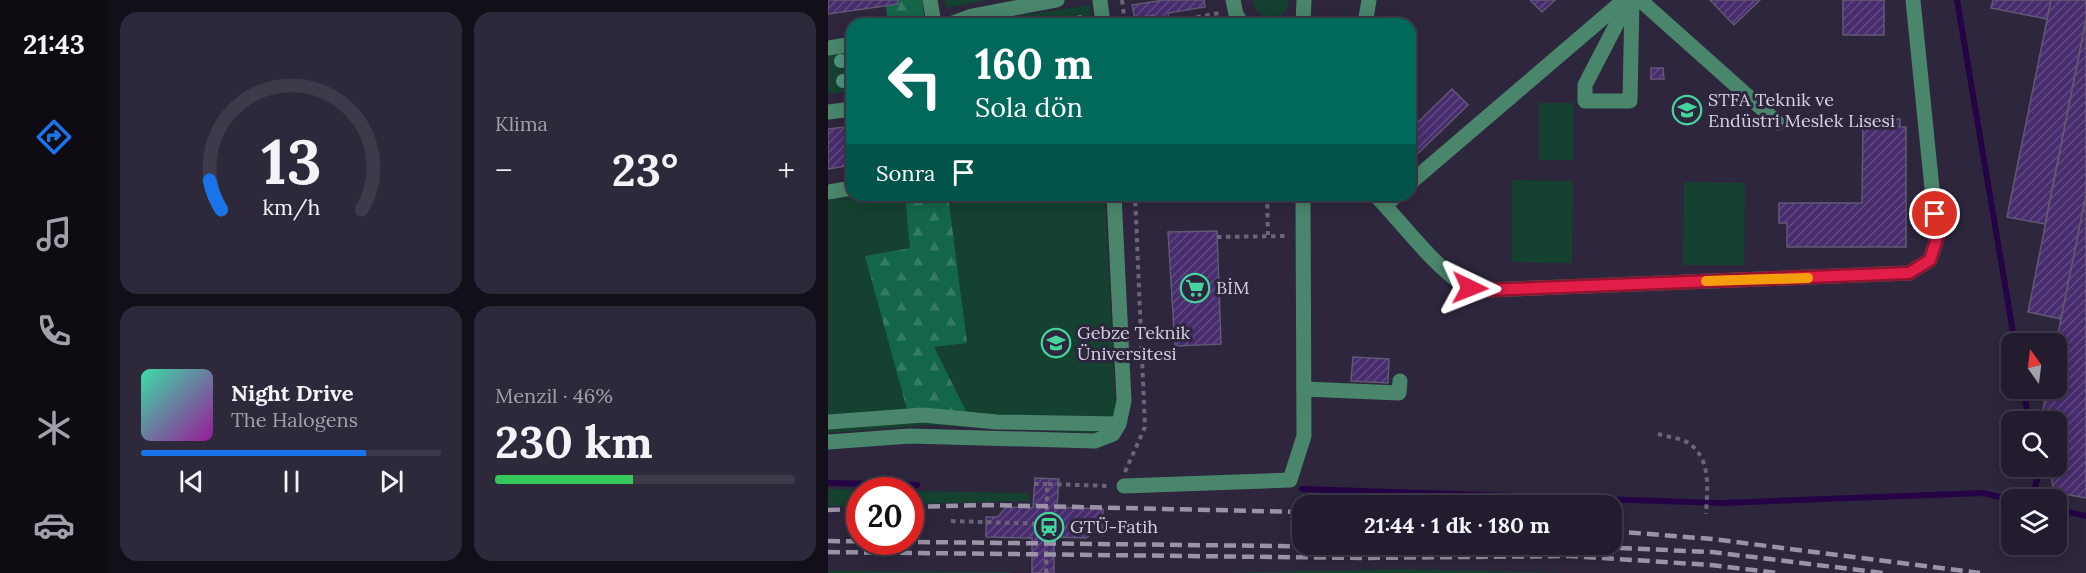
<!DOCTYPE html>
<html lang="tr">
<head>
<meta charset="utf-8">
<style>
  :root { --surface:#221c2e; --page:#2e293a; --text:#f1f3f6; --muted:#a2a1aa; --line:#3f3a4a; --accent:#1a73e8 }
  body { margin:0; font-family:Lora,serif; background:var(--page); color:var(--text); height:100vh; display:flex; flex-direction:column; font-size:22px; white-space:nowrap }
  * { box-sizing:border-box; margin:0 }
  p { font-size:20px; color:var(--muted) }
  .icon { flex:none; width:33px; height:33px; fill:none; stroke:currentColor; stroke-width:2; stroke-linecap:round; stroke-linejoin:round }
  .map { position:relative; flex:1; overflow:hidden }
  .panel { display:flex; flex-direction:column; gap:12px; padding:12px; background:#130f19; width:720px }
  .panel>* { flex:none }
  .top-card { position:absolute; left:18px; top:18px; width:570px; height:183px; border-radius:18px; box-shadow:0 3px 15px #0003,0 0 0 2px var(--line); background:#00695c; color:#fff; overflow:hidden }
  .needle { width:39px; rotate:346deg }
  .fabs { position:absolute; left:1173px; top:333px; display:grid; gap:12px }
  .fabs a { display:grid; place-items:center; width:66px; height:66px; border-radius:12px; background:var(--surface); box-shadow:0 3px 15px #0003,0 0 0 2px var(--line); font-size:30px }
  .speed { position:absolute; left:18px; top:477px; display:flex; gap:12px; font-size:30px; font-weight:700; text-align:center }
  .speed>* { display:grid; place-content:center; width:78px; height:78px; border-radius:50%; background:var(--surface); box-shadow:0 3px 15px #0003,0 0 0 2px var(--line); line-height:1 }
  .speed .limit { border:9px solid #d22; background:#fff; color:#111 }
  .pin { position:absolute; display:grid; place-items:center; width:51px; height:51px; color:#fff; margin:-26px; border:3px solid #fff; border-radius:50%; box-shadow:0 2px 6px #0007 }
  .me { position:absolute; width:66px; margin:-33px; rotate:92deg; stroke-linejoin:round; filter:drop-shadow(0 0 4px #0008) }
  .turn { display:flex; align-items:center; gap:21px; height:126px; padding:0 30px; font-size:27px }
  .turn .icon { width:78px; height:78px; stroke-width:2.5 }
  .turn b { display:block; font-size:42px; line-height:51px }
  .then { display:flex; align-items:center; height:57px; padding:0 30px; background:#0003; gap:12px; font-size:22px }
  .big { font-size:45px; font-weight:700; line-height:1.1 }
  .panel .card { flex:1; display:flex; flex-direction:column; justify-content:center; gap:9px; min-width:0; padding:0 21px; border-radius:18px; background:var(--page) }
  .panel .dial { align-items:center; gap:0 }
  .dial svg { height:156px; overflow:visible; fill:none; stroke:var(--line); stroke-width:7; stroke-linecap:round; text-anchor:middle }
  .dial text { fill:var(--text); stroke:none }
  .song { display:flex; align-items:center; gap:18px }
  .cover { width:72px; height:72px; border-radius:9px; background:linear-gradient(135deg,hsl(160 70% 55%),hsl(300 70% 35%)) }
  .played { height:6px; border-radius:3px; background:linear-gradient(90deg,var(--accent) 75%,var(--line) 75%) }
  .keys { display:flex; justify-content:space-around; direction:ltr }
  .heat { display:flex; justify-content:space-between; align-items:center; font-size:33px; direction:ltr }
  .charge { height:9px; border-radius:4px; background:linear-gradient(90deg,#34c759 46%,var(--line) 0) }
  .panel .tiles { flex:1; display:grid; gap:12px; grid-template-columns:repeat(2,1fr) }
  .trip { position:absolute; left:464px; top:495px; width:330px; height:60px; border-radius:18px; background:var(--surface); box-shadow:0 3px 15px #0003,0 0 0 2px var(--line); font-weight:700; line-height:60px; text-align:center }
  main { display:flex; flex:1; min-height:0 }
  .tab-bar { display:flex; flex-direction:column; width:108px; justify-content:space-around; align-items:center; background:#0e0b12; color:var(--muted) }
  .tab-bar .icon { width:42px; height:42px }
  .tab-bar .active { color:var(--accent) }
  .tab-bar b { font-size:27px; color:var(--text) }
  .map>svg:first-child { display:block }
  .grass { fill:#144130 }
  .forest { fill:url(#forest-firs) }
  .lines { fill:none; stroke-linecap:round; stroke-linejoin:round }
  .stream { stroke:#250446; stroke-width:6 }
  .building { fill:url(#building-hatch); stroke:#615872; stroke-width:1.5 }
  .path { stroke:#6c6579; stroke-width:4; stroke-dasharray:4.5 4.5; stroke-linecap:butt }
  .minor { stroke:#49866b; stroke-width:15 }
  .rail { stroke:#9a94a6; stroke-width:4.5; stroke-dasharray:12 6; stroke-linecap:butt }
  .tree { fill:#4e9380 }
  .route-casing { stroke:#92132f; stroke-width:15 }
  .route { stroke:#e11d48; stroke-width:10 }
  .slow { stroke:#f59e0b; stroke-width:10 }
  .labels { text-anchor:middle; stroke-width:6; stroke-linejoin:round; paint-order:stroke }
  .poi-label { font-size:18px; fill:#d6d1e0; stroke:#2e263d; text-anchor:start }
</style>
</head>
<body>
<main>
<nav class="tab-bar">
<b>21:43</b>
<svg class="icon active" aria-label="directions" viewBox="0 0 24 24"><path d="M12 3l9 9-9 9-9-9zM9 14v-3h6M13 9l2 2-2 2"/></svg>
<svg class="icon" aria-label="music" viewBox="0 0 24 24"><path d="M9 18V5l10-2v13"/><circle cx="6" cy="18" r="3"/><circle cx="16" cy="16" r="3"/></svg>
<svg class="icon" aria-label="phone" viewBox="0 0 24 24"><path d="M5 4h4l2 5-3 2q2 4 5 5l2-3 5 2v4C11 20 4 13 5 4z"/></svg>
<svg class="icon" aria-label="climate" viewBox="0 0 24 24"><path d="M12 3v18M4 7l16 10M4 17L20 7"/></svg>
<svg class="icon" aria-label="car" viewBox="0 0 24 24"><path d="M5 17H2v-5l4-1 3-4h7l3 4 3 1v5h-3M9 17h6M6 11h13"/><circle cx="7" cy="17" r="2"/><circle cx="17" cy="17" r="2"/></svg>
</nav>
<section class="panel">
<div class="tiles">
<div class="card dial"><svg viewBox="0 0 100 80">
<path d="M14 69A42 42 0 1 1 86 69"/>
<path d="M14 69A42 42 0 0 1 8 54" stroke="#1a73e8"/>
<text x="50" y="56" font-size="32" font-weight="700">13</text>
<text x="50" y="72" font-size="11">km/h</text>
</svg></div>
<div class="card"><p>Klima</p>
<div class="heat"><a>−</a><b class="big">23°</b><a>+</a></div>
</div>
<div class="card">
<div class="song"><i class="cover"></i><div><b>Night Drive</b><p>The Halogens</p></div></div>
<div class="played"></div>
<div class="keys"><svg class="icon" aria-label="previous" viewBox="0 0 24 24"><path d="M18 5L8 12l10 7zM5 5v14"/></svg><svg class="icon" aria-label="pause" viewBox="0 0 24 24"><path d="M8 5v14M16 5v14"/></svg><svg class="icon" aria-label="next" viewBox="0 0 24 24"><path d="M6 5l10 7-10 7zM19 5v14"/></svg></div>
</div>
<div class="card"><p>Menzil · 46%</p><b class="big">230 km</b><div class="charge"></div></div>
</div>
</section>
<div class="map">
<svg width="1258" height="573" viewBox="0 0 1258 573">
  <defs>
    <pattern id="forest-firs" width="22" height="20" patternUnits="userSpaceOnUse" patternTransform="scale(1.5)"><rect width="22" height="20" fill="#146649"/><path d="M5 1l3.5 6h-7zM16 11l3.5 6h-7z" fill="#357b63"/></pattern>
    <pattern id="building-hatch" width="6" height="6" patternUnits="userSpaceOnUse" patternTransform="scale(1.5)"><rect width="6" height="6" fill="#472c6e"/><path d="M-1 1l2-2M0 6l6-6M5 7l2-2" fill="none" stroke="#614a82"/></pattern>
  </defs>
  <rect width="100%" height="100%" fill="#2e263d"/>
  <g class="grass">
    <polygon points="117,0 159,0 118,8"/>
    <path d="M 425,0 L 461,0 C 459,24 428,25 425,0 Z"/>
    <polygon points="262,5 264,24 158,24 167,19"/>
    <polygon points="24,51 24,91 0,94 0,55"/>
    <rect x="711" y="103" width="35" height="57"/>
    <polygon points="684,180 745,181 744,263 684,262"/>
    <polygon points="856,182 917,183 916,265 855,265"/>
    <polygon points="37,195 277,195 288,414 281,428 264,433 100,425 0,433 0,200"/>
    <polygon points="0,489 82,490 32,490 31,506 0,506"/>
    <polygon points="82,491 201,493 201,501 83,504"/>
    <polygon points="571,569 747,573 391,573"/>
    <polygon points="0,571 182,572 182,573 0,573"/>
  </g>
  <g class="forest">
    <polygon points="57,0 94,0 97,24 60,24"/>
    <polygon points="77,195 120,195 139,343 106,347 141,417 80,413 37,256 82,248"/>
  </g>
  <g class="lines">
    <g class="stream">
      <polyline points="1129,0 1187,344"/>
      <polyline points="1195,388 1201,422"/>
      <polyline points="0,483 89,485"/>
      <polyline points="474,489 894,503 1155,493 1184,500"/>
      <polyline points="1204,500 1210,475 1208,466"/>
      <polyline points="1228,509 1258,516"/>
    </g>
  </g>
  <g class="building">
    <polygon points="0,0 70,0 70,4 0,14"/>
    <polygon points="336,0 376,0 377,7 340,13 342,24 327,24 325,15 307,19 304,5"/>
    <polygon points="702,0 727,0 714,12"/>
    <polygon points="882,0 932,0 906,25"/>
    <rect x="1015" y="0" width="41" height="35"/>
    <polygon points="1165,0 1223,0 1219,19 1163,8"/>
    <polygon points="1223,0 1258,0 1258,20 1217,224 1179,217"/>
    <polygon points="1258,20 1258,195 1233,319 1200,312"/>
    <polygon points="823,68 835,68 836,79 823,79"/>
    <polygon points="624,89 640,105 582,161 582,130"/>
    <polygon points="1035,119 1072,119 1072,127 1078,127 1078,247 959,247 959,223 951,223 951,203 1034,203"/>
    <polygon points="24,126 24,165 0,169 0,129"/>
    <polygon points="1258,195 1258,498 1226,492 1221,466 1228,466 1228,422 1213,420 1219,388 1228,388 1228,344"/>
    <polygon points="389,231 393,344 347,346 340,232"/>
    <polygon points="525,357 561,359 560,383 523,381"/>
    <polygon points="207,478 231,479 229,507 275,509 274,532 266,532 258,538 226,537 226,573 204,573 204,538 158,537 158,517 170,517 178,507 205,508"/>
  </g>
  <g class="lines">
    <g class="path">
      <polyline points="294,0 297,24"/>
      <polyline points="214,24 258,16"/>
      <polyline points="333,24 391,13"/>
      <polyline points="439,195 440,235"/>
      <polyline points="389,237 459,236"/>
      <path d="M 830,434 C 839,437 854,438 862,444 C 884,461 879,490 878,514"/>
      <polyline points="297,472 317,427 307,195"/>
      <polyline points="206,484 219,484"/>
      <polyline points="123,521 319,527"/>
      <polyline points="218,573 219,484 282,486"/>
    </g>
    <g class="minor">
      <polyline points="102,0 106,24"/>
      <polyline points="272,0 275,24"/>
      <polyline points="405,0 408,14 414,24"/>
      <polyline points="812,0 950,123"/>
      <polyline points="800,2 757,85 757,101 802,101 804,0"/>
      <polyline points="122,24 144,16 229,0"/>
      <polyline points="475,24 476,0"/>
      <polyline points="537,24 541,0"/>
      <polyline points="0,48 24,44"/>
      <polyline points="0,112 24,109"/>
      <polyline points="582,183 796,0"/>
      <polyline points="0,192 24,188"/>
      <path d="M 547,195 C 571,219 611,273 640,287 C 645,289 652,289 658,290 L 1081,273 L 1102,260 L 1109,238 L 1085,0"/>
      <polyline points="557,205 569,195"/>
      <polyline points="476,389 571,393 572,381"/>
      <polyline points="0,422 95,415 169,422 291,424"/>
      <polyline points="0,442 82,436 267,441 285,434 291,424 296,401 286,195"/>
      <polyline points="296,486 462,480 476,436 475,195"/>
    </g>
    <g class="rail">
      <polyline points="82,507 160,505 474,512"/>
      <polyline points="0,510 32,509"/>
      <polyline points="783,531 884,539 1152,573"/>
      <polyline points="0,541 538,547 743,546 884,552 1055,573"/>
      <polyline points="0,552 537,558 742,556 883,565 950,573"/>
    </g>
  </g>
  <g class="tree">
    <circle cx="13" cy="61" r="7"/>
    <circle cx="15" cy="81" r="7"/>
  </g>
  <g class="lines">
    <g class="route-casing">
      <polyline id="route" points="642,288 658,290 1081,273 1102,260 1109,238 1107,214"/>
    </g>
    <use href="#route" class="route"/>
    <polyline class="slow" points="878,281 980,278"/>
  </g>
  <defs>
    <g id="school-ring" transform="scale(1.5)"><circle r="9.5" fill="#2e263d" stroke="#46d49e" stroke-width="1.5"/><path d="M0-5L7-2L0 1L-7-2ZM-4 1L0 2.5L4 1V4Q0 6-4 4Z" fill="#46d49e"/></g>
    <g id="supermarket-ring" transform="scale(1.5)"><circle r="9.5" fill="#2e263d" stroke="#46d49e" stroke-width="1.5"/><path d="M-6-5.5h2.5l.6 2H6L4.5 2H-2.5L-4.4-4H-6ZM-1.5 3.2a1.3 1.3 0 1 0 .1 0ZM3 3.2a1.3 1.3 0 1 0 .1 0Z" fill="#46d49e"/></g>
    <g id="university-ring" transform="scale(1.5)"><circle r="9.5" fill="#2e263d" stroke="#46d49e" stroke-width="1.5"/><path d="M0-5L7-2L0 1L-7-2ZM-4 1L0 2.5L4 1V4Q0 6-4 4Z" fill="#46d49e"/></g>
    <g id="station-ring" transform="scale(1.5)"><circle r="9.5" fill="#2e263d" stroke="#46d49e" stroke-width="1.5"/><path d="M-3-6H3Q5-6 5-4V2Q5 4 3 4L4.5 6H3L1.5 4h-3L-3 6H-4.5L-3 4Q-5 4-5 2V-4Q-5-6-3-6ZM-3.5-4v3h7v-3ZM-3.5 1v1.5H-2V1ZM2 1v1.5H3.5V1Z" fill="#46d49e"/></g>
  </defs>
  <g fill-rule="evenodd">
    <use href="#school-ring" x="859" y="110"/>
    <use href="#supermarket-ring" x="367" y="288"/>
    <use href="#university-ring" x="228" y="343"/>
    <use href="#station-ring" x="221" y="527"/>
  </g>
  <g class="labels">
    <g class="poi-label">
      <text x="880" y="106">STFA Teknik ve<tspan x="880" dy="21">Endüstri Meslek Lisesi</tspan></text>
      <text x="388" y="294">BİM</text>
      <text x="249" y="339">Gebze Teknik<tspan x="249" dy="21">Üniversitesi</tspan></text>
      <text x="242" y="533">GTÜ-Fatih</text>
    </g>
  </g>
</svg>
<div class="fabs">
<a><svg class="needle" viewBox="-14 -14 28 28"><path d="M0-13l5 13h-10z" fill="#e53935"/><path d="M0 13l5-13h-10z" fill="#a2a1aa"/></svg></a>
<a><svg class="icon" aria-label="search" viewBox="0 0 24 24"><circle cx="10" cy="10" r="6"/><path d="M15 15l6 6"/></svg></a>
<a><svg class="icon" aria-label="layers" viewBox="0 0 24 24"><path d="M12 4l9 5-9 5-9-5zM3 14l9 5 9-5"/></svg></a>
</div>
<div class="speed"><div class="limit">20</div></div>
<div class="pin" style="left:1107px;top:214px;background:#d93025"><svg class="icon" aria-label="arrive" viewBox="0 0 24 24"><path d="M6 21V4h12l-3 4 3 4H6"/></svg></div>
<svg class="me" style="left:642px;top:288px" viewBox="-20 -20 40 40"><path d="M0-17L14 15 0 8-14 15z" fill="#e11d48" stroke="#fff" stroke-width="4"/></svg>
<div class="trip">21:44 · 1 dk · 180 m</div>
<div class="top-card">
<div class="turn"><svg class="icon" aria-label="left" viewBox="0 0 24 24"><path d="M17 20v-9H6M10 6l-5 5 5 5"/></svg><div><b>160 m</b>Sola dön</div></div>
<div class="then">Sonra<svg class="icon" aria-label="arrive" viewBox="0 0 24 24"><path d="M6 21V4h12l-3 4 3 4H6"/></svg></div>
</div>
</div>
</main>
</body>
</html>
